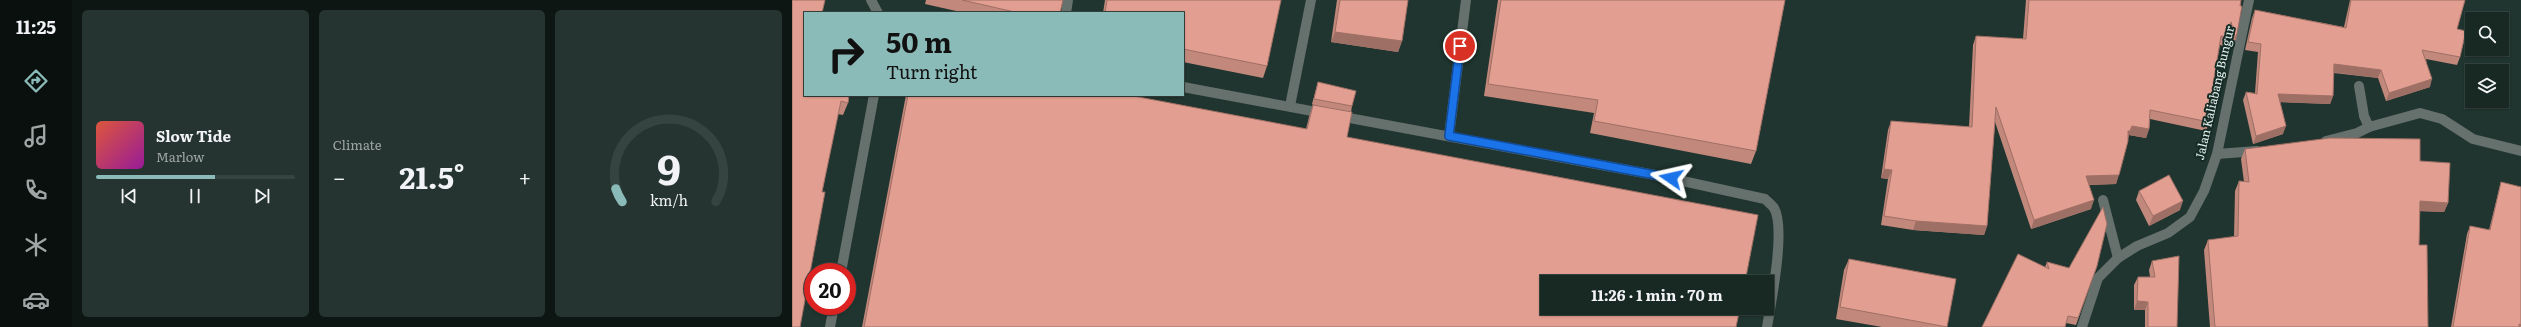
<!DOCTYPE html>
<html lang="en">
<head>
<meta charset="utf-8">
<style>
  :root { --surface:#182823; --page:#253430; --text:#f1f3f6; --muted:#9fa6a6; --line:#364441; --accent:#8bbbb9 }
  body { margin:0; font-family:Literata,serif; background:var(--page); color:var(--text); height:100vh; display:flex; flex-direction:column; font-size:15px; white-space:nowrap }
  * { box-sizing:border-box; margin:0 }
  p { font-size:13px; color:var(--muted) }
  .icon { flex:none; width:22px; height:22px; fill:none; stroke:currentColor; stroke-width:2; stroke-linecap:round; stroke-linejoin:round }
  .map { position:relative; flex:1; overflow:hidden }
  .side { display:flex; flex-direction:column; gap:10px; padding:10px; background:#0d1613; width:720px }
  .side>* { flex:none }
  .hud { position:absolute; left:12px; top:12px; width:380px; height:84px; border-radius:0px; box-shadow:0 1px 3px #0004,0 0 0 1px var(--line); background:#8bbbb9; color:#111; overflow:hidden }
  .controls { position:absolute; left:1673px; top:12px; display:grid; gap:8px }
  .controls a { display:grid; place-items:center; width:44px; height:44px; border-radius:0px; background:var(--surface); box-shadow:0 1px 3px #0004,0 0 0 1px var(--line); font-size:20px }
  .speed { position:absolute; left:12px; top:263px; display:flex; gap:8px; font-size:20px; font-weight:700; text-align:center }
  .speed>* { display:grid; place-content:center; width:52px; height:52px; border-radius:50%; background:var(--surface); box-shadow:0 1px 3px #0004,0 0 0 1px var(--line); line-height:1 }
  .speed .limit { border:6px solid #d22; background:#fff; color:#111 }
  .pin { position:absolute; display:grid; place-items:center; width:34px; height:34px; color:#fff; margin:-17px; border:2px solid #fff; border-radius:50%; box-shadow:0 1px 4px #0007 }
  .me { position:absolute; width:44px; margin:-22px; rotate:281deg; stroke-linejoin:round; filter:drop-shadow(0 0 3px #0008) }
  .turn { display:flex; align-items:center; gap:14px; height:84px; padding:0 16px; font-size:18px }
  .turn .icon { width:52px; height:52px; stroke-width:2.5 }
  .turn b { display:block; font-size:28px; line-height:34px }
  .big { font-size:30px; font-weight:700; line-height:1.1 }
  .side .widget { flex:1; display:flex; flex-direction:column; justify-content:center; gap:6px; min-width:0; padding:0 14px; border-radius:6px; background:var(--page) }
  .side .dial { align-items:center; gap:0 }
  .dial svg { height:104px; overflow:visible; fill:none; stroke:var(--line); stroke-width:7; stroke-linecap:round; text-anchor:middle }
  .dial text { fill:var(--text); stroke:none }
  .song { display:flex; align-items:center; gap:12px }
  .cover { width:48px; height:48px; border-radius:6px; background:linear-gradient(135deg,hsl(10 70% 55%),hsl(300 70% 35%)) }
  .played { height:4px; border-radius:2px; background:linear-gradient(90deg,var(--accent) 60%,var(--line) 60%) }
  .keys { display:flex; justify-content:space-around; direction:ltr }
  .heat { display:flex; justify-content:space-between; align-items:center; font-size:22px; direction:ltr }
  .side .tiles { flex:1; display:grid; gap:10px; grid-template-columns:repeat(3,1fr) }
  .trip { position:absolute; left:748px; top:275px; width:234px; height:40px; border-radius:0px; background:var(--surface); box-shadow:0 1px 3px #0004,0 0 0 1px var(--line); font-weight:700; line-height:40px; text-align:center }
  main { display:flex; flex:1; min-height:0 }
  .menu { display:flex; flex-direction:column; width:72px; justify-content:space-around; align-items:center; background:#0a100e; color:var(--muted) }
  .menu .icon { width:28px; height:28px }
  .menu .current { color:var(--accent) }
  .menu b { font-size:18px; color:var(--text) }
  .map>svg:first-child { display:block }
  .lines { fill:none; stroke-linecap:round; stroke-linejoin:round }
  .minor { stroke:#66706d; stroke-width:10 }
  .wall { fill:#c2887c }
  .shaded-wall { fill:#9e6f65 }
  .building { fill:#e29e90; stroke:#9e6f65 }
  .route-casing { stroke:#114b97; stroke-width:10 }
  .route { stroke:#1a73e8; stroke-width:7 }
  .labels { text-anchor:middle; stroke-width:4; stroke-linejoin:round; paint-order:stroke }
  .street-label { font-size:12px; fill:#e3f0ec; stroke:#162b25 }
</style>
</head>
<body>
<main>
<nav class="menu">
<b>11:25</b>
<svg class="icon current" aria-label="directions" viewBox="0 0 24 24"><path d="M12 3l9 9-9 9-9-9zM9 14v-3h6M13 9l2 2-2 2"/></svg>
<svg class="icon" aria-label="music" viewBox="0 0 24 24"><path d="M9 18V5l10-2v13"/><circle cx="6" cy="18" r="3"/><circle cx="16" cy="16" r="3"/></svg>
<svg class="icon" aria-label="phone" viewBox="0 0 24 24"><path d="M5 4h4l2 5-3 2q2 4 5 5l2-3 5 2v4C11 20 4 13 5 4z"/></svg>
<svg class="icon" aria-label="climate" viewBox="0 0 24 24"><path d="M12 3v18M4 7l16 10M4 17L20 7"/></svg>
<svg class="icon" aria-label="car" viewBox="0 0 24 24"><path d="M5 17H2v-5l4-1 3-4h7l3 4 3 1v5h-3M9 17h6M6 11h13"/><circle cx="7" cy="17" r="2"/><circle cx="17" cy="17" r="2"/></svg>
</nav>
<section class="side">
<div class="tiles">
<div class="widget">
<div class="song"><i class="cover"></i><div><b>Slow Tide</b><p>Marlow</p></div></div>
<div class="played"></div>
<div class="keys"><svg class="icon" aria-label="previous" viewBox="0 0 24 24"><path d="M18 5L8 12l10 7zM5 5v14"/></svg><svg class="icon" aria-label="pause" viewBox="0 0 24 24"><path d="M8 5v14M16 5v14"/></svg><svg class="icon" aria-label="next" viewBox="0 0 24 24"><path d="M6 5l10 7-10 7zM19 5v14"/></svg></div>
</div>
<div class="widget"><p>Climate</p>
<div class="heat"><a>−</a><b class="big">21.5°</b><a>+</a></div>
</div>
<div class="widget dial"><svg viewBox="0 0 100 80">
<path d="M14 69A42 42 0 1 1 86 69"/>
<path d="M14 69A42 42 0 0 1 9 59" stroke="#8bbbb9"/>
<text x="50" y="56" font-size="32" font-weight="700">9</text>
<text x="50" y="72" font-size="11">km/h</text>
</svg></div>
</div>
</section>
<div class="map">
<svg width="1729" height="327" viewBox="0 0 1729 327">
  <rect width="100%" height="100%" fill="#20352f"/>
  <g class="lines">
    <g class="minor">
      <polyline points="79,0 86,13"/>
      <polyline points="274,13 276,0"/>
      <polyline points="1567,86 1572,116 1577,127"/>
      <path d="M 391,87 L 863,175 L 973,199 C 976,202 980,205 982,208 C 994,228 979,303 975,327"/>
      <polyline points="498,106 519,0"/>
      <polyline points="657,136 674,0"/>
      <polyline points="1534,141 1565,133 1577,127 1628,113 1650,119 1681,139 1729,151"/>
      <polyline points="1425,154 1465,151"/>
      <polyline points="1311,200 1326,258"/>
      <polyline points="49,272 82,95"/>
      <polyline points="38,327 42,306"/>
      <polyline points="1290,327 1306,278 1326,258 1345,246 1376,233 1398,217 1412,191 1425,154 1457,0"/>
    </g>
  </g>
  <g class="wall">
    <polygon points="134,0 271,0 268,13 173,13 133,4"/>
    <polygon points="313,0 489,0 475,66 471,78 391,62 391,13 311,13"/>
    <polygon points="545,0 616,0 610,41 606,52 539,42"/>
    <polygon points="706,0 993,0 964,151 959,164 798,133 802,113 692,96"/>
    <polygon points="1234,0 1449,0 1444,39 1440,48 1436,34 1432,46 1428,45 1421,84 1417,122 1414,131 1358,119 1357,129 1354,138 1337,135 1324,184 1297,185 1299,209 1239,229 1203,122 1195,226 1192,235 1121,230 1089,225 1096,179 1089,178 1096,130 1099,121 1177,127 1181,45 1184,36 1231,39"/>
    <polygon points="1558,0 1673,0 1665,29 1668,57 1665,65 1634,59 1638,87 1594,101 1586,78 1542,73 1541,96 1538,104 1488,102 1491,134 1461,144 1451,100 1454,92 1463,93 1466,52 1453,50 1460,18 1463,10 1552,27"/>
    <polygon points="30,13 56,103 51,115 46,114 30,192 8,327"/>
    <polygon points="526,82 560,106 559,112 555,137 944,327 70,327 114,95 336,95 514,129 517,117 521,105 520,104"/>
    <polygon points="1453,149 1628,161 1656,203 1652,212 1628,211 1627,245 1636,327 1418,327 1412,250 1416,240 1442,237 1443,191 1447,181 1452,182 1449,159"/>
    <polygon points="1709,182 1729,327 1659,327 1675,234 1678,226 1697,230"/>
    <polygon points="1347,191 1388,210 1357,226 1344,200"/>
    <polygon points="1057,259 1155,327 1090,327 1044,319 1052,270"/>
    <polygon points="1360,261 1385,327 1353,327 1353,310 1342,310 1342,285 1346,277 1358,277 1357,270"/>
    <polygon points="1255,262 1277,268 1305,266 1284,325 1274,323 1253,267"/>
  </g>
  <g class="shaded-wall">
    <polygon points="543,32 610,41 606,52 539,42"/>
    <polygon points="1542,64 1589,70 1586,78 1539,72"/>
    <polygon points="1640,79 1638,87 1594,101 1597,93"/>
    <polygon points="1486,94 1541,96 1538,104 1483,102"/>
    <polygon points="1340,126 1357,129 1354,138 1337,135 1335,140 1336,131"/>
    <polygon points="1494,126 1491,134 1461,144 1464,136"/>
    <polygon points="1092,169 1100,170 1096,179 1089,178"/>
    <polygon points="1327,175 1324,184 1291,185 1294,176"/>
    <polygon points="1302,200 1299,209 1239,229 1242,220"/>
    <polygon points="1391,201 1388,210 1357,226 1361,216"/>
    <polygon points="1628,201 1656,203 1652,212 1624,211"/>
    <polygon points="1124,221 1195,226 1192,235 1121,230"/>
    <polygon points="1345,301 1356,302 1353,310 1342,310"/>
  </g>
  <g class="building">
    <polygon points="0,0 33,0 30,13 32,13 13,13 13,95 57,95 56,103 49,101 30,192 33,192 8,327 0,327"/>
    <polygon points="170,0 271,0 268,13 227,13"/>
    <polygon points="315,0 489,0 475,66 391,49 391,13 313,13"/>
    <polygon points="548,0 616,0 610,41 543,32"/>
    <polygon points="709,0 993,0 964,151 802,121 806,100 696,84"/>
    <polygon points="1237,0 1449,0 1448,6 1450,6 1444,39 1439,22 1435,37 1429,36 1421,84 1425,85 1417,122 1358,110 1357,129 1340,126 1338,131 1336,131 1336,141 1327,175 1294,176 1302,200 1242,220 1204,107 1195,226 1124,221 1092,216 1100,170 1092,169 1099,121 1180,127 1184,36 1234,39"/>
    <polygon points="1559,0 1673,0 1665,29 1674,31 1668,57 1630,50 1640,79 1597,93 1589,70 1542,64 1541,96 1486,94 1494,126 1464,136 1454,92 1465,94 1469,44 1456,42 1463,10 1554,28"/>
    <polygon points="526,82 564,91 560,106 522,99"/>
    <polygon points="116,95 336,95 515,129 521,105 560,112 555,137 966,215 953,282 755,282 755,308 948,308 944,327 72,327"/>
    <polygon points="1538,138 1628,139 1628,161 1658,163 1656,203 1628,201 1627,245 1635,245 1636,327 1423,327 1416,240 1446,236 1447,181 1457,182 1453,149"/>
    <polygon points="1377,175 1391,201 1361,216 1347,191"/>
    <polygon points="1709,182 1729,187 1729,325 1727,324 1727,327 1661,327 1678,226 1698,230"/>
    <polygon points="1311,207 1315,224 1305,266 1286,318 1276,316 1273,327 1190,327 1226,254 1257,269 1255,262 1277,268"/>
    <polygon points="1387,256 1385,327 1356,327 1356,302 1345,301 1346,277 1363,277 1360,261"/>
    <polygon points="1057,259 1164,279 1155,327 1048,307"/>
  </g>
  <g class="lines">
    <g class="route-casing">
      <polyline id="route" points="668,46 657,136 879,178"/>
    </g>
    <use href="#route" class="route"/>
  </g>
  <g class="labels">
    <g class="street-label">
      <text transform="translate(1423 93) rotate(-77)" y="4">Jalan Kaliabang Bungur</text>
    </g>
  </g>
</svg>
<div class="controls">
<a><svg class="icon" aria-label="search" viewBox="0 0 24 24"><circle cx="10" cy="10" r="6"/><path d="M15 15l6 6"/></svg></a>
<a><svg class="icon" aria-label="layers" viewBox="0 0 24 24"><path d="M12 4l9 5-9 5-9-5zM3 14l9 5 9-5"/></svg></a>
</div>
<div class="speed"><div class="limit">20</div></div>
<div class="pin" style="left:668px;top:46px;background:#d93025"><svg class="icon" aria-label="arrive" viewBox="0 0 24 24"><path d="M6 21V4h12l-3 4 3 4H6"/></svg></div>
<svg class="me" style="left:879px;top:178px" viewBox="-20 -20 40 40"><path d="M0-17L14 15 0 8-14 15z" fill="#1a73e8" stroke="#fff" stroke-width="4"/></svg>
<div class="trip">11:26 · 1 min · 70 m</div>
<div class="hud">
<div class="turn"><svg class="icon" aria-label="right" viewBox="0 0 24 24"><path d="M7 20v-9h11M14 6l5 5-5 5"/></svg><div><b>50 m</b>Turn right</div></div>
</div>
</div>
</main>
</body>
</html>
